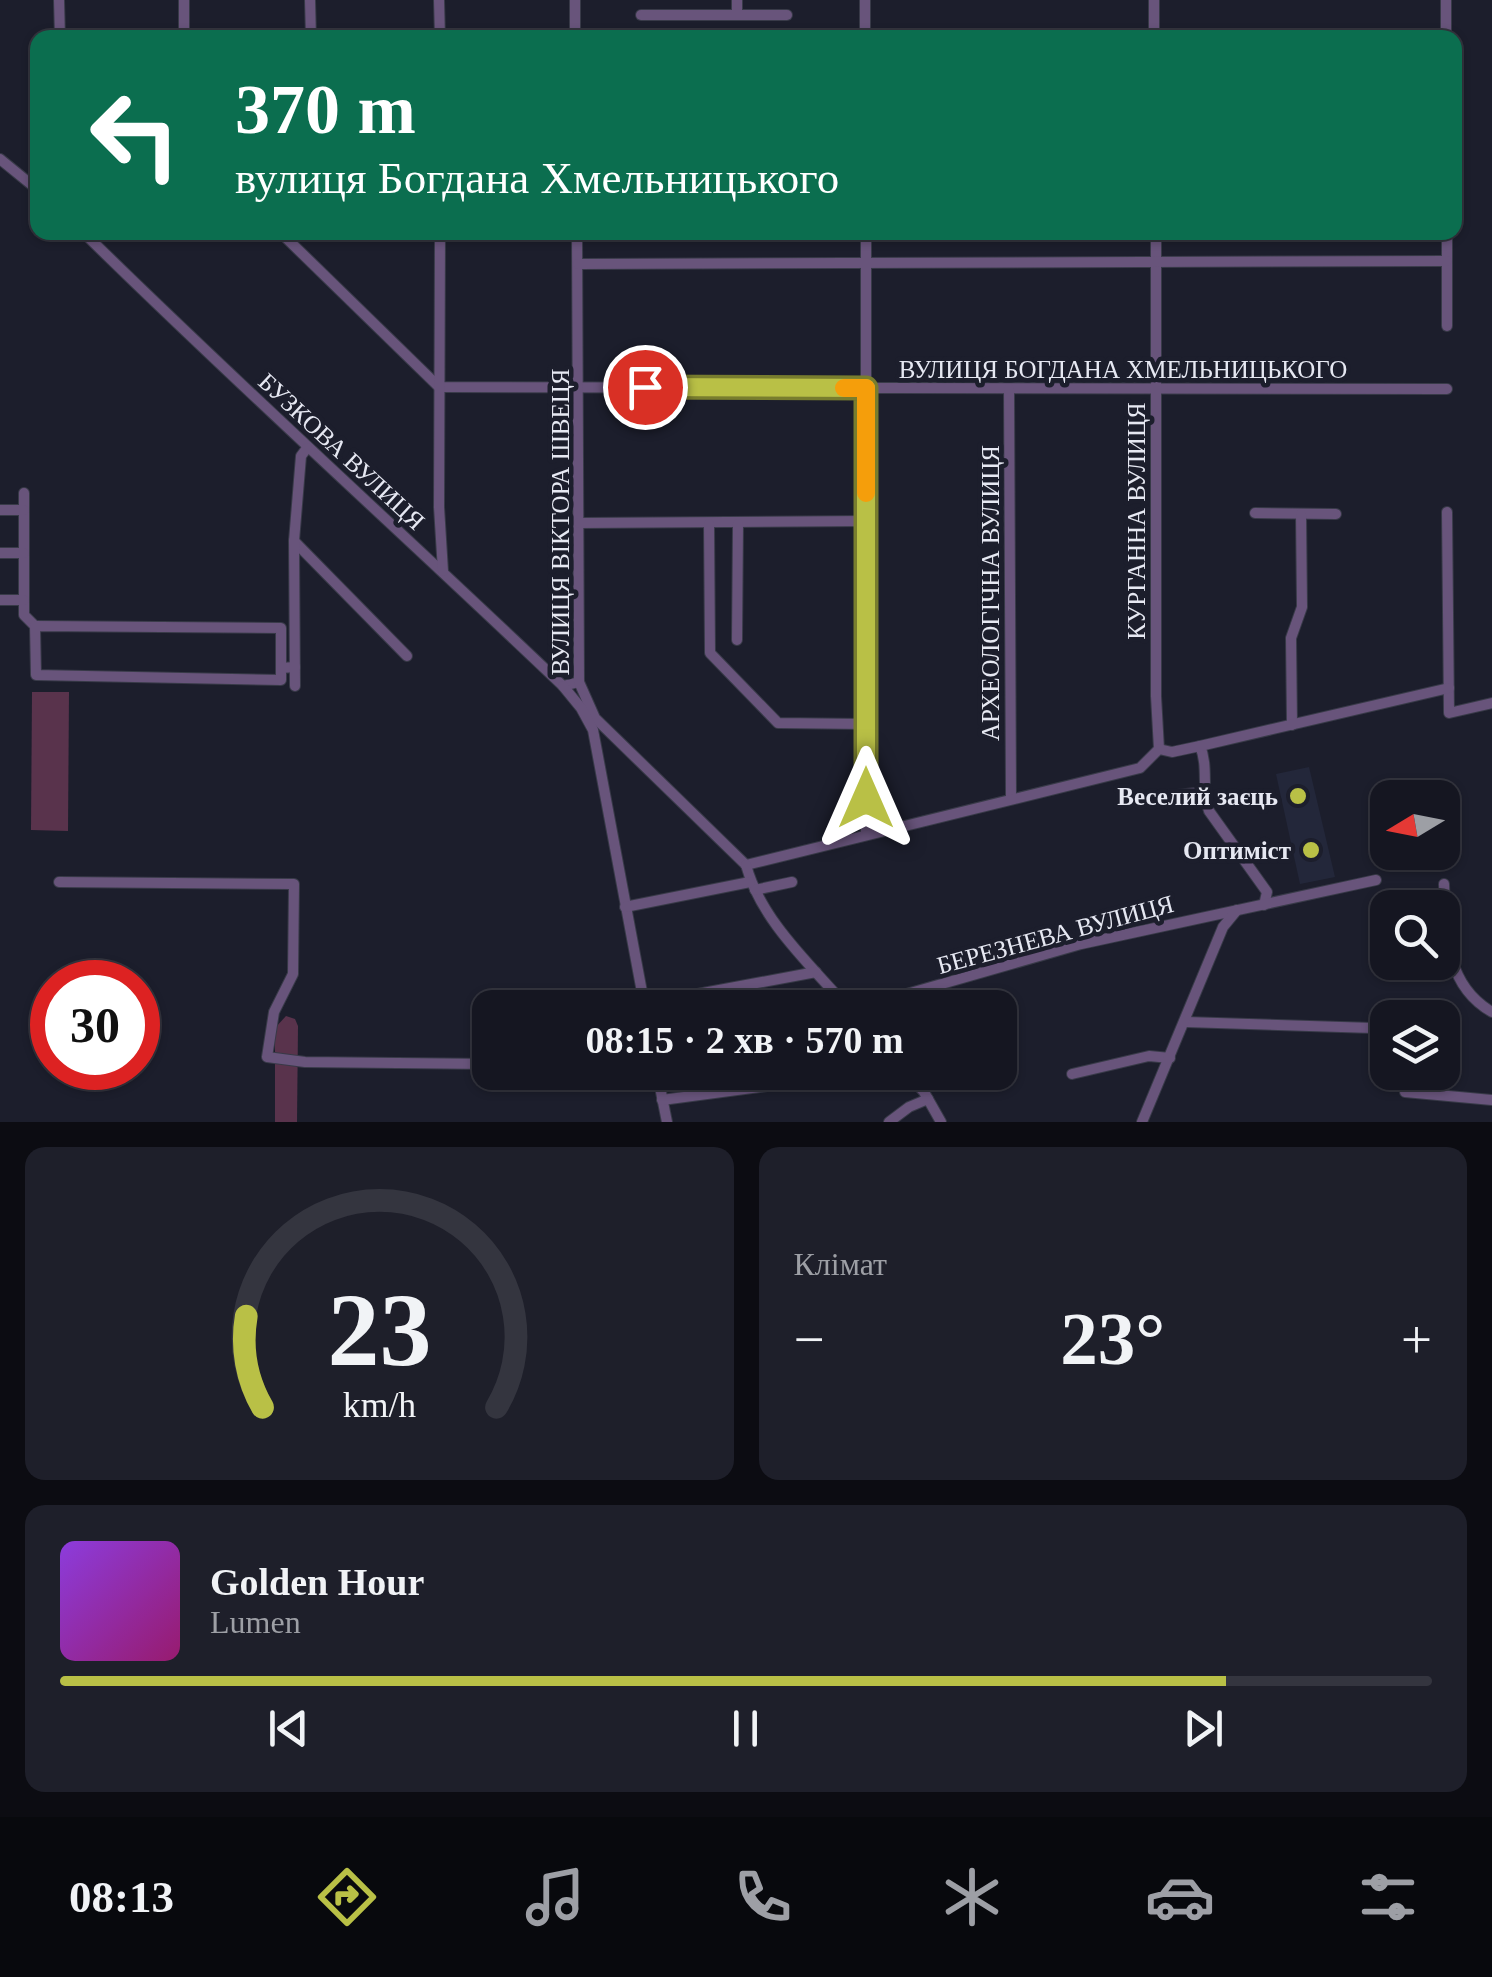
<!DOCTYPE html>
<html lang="uk">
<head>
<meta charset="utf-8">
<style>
  :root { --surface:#151621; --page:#1e1f2a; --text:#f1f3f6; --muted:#9d9fa5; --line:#34353f; --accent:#b9c046 }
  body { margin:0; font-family:Georgia,serif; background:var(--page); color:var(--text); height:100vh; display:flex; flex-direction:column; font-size:38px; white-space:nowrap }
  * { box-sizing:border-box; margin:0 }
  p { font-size:32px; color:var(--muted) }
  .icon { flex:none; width:55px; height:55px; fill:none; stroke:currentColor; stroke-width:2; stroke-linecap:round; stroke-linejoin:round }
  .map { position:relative; height:1122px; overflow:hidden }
  .sheet { display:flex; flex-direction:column; gap:25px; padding:25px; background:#0c0c12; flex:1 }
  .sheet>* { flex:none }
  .guide { position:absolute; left:30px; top:30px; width:1432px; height:210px; border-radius:20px; box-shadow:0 2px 8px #0004,0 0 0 2px var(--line); background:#0b6e4f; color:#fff; overflow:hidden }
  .needle { width:65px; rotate:260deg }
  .controls { position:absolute; left:1370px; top:780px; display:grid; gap:20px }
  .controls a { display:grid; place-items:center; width:90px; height:90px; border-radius:20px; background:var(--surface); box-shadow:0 2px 8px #0004,0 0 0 2px var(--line); font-size:50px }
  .speed { position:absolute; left:30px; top:960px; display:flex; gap:20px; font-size:50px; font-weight:700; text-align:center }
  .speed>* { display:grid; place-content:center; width:130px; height:130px; border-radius:50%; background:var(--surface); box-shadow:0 2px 8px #0004,0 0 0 2px var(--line); line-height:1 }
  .speed .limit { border:15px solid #d22; background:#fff; color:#111 }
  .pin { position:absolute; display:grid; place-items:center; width:85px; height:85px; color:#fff; margin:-42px; border:5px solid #fff; border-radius:50%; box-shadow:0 2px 10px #0007 }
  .me { position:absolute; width:110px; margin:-55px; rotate:0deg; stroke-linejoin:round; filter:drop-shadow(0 0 8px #0008) }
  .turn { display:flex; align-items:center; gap:35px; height:210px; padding:0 40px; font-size:45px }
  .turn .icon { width:130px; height:130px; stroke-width:2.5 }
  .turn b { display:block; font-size:70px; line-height:85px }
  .big { font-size:75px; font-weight:800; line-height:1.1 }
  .sheet .widget { flex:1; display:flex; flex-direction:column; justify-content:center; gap:15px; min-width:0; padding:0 35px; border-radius:20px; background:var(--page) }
  .sheet .dial { align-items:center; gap:0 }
  .dial svg { height:260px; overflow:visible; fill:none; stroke:var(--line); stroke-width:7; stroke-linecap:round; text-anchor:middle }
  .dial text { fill:var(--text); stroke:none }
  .song { display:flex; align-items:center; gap:30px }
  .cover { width:120px; height:120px; border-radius:15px; background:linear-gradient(135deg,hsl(270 70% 55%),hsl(320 70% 35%)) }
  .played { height:10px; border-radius:5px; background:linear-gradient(90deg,var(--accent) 85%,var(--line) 85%) }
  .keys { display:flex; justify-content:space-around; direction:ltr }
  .heat { display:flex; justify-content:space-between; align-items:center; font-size:55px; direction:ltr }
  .sheet .tiles { flex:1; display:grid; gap:25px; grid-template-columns:1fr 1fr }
  .widget:last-child { grid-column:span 2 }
  .trip { position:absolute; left:472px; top:990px; width:545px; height:100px; border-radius:20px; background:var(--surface); box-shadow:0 2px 8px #0004,0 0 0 2px var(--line); font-weight:800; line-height:100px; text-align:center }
  .tab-bar { display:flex; height:160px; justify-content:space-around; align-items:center; background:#08090d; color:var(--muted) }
  .tab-bar .icon { width:70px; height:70px }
  .tab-bar .on { color:var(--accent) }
  .tab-bar b { font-size:45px; color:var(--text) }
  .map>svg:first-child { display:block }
  .built { fill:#23273a }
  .green { fill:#59334c }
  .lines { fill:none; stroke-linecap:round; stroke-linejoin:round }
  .minor-casing { stroke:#383a48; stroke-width:12 }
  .minor { stroke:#68547b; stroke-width:10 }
  .route-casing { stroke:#787d2e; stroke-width:25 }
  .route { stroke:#b9c046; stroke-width:18 }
  .slow { stroke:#f59e0b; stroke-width:18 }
  .poi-dot { fill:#b9c046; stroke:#1c1e2c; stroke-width:4 }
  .labels { text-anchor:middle; stroke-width:9; stroke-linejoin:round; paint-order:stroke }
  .street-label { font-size:25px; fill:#e6e8f2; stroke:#1c1e2c }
  .poi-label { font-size:25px; font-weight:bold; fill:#e6e8f2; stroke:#1c1e2c; text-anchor:end }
</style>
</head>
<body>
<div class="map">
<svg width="1492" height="1122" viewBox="0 0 1492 1122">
  <rect width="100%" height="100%" fill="#1c1e2c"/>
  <polygon class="built" points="1309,767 1335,877 1300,884 1276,774"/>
  <g class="green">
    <polygon points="32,692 69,692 68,831 31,830"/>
    <polygon points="286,1016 295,1019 298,1026 297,1122 275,1122 275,1028"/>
  </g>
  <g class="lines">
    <g class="minor-casing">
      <g id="minor">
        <polyline points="59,0 60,38"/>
        <polyline points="184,0 184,38"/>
        <polyline points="310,0 311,38"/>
        <polyline points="439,0 440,38"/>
        <polyline points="575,0 575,38"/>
        <polyline points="737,0 737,15"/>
        <polyline points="865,0 865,38"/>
        <polyline points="1154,0 1154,38"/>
        <polyline points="1446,0 1446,35"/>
        <polyline points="641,15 787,15"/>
        <polyline points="0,159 38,190"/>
        <path d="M 83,232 C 240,387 404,534 563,686 L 579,682"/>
        <polyline points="280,232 439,387 1447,389"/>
        <polyline points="440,232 439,507 443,571"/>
        <polyline points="577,232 579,682 595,718 746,865"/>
        <polyline points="1156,232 1156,696 1159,749"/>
        <polyline points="1447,232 1447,326"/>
        <polyline points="578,264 1447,261"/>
        <polyline points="1009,389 1011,798"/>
        <polyline points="24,493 24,615 35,626"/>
        <polyline points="0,510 24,510"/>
        <polyline points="1447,512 1449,713 1492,703"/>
        <polyline points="1255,513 1336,514"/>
        <polyline points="579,523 866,521"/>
        <polyline points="709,524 710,653 778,723 866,724"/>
        <polyline points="294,541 407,656"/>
        <polyline points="0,553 24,553"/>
        <polyline points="0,600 24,600"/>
        <polyline points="737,640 738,524"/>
        <polyline points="281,668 281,680 36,675 35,626 281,628 281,668 295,667"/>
        <polyline points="295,686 294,541 301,456 307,448"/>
        <polyline points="563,686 581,708 593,730 645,1008"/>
        <polyline points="1292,725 1291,638 1302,607 1301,514"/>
        <path d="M 1200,746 C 1209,767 1201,790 1209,811 L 1267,892 L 1264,905"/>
        <polyline points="1149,798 1205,792"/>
        <polyline points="866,835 866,232"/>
        <polyline points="746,865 1140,768 1159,749 1172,752 1200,746 1449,688"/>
        <path d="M 746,865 C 761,921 811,965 848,1008"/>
        <polyline points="59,882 294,884 293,974 274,1012 267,1057 305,1062 490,1064"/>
        <path d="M 1444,884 C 1446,933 1445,985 1492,1012"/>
        <polyline points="755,890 792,882"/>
        <polyline points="625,907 750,882"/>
        <polyline points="644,1004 816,972"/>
        <polyline points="858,1008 1081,944 1376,880"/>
        <polyline points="1186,1022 1373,1028"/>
        <polyline points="657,1072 667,1122"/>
        <polyline points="906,1072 924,1092 941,1122"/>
        <polyline points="1072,1074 1149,1056 1170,1058"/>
        <polyline points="1405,1092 1492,1100"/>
        <polyline points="662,1100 774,1085 790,1072"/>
        <polyline points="889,1122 909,1107 928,1099"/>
        <polyline points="1142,1122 1223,927 1237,910"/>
      </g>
    </g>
    <use href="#minor" class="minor"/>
  </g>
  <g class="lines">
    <g class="route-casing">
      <polyline id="route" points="645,387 866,388 866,798"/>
    </g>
    <use href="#route" class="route"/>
    <polyline class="slow" points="844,388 866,388 866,493"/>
  </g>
  <g class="poi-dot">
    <circle cx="1298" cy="796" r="10"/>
    <circle cx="1311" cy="850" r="10"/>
  </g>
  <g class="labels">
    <g class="street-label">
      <text x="1123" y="378">ВУЛИЦЯ БОГДАНА ХМЕЛЬНИЦЬКОГО</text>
      <text transform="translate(342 451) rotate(43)" y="9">БУЗКОВА ВУЛИЦЯ</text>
      <text transform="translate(1136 521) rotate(-90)" y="9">КУРГАННА ВУЛИЦЯ</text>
      <text transform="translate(560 522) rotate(-90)" y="9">ВУЛИЦЯ ВІКТОРА ШВЕЦЯ</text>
      <text transform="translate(990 593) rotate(-90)" y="9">АРХЕОЛОГІЧНА ВУЛИЦЯ</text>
      <text transform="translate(1055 934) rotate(-15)" y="9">БЕРЕЗНЕВА ВУЛИЦЯ</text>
    </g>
    <g class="poi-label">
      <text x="1278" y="805">Веселий заєць</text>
      <text x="1291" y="859">Оптиміст</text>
    </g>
  </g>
</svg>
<div class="controls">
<a><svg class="needle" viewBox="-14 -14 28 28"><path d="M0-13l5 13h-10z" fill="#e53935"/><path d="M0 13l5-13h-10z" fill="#9d9fa5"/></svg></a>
<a><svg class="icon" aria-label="search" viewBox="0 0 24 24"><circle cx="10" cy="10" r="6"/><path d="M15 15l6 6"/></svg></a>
<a><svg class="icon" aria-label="layers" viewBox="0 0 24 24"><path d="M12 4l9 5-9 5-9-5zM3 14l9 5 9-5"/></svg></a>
</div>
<div class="speed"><div class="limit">30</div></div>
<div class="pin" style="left:645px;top:387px;background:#d93025"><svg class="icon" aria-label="arrive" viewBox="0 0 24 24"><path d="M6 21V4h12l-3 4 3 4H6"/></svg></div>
<svg class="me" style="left:866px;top:798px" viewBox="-20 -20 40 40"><path d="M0-17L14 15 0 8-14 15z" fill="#b9c046" stroke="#fff" stroke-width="4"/></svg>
<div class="trip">08:15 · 2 хв · 570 m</div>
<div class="guide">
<div class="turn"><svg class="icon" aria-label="left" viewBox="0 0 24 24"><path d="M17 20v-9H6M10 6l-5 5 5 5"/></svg><div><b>370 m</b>вулиця Богдана Хмельницького</div></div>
</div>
</div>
<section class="sheet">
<div class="tiles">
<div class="widget dial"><svg viewBox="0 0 100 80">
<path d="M14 69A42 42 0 1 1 86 69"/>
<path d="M14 69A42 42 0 0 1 9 41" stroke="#b9c046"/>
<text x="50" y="56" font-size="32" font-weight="700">23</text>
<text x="50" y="72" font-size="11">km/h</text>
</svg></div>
<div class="widget"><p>Клімат</p>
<div class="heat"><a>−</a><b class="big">23°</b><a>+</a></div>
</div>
<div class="widget">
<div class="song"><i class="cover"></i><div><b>Golden Hour</b><p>Lumen</p></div></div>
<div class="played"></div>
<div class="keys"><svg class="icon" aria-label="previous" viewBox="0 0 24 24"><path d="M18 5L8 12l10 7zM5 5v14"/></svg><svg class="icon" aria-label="pause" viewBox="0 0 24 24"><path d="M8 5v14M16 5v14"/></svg><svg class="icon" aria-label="next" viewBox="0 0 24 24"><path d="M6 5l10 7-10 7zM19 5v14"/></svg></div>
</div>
</div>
</section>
<nav class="tab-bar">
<b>08:13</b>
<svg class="icon on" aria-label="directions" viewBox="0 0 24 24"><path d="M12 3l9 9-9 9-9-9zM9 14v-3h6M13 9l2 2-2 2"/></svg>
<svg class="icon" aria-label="music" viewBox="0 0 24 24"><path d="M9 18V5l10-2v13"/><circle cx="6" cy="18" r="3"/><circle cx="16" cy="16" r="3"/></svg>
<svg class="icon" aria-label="phone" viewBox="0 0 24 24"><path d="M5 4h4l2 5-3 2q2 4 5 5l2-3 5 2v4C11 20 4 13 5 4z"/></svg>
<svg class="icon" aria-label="climate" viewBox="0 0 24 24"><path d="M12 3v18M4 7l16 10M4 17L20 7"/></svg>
<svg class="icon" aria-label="car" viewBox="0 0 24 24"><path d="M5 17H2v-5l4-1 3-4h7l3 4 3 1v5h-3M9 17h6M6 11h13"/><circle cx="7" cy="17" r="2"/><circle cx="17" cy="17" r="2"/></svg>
<svg class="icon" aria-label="filters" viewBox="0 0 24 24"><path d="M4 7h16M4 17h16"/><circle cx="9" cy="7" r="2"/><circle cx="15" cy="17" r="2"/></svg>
</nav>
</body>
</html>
